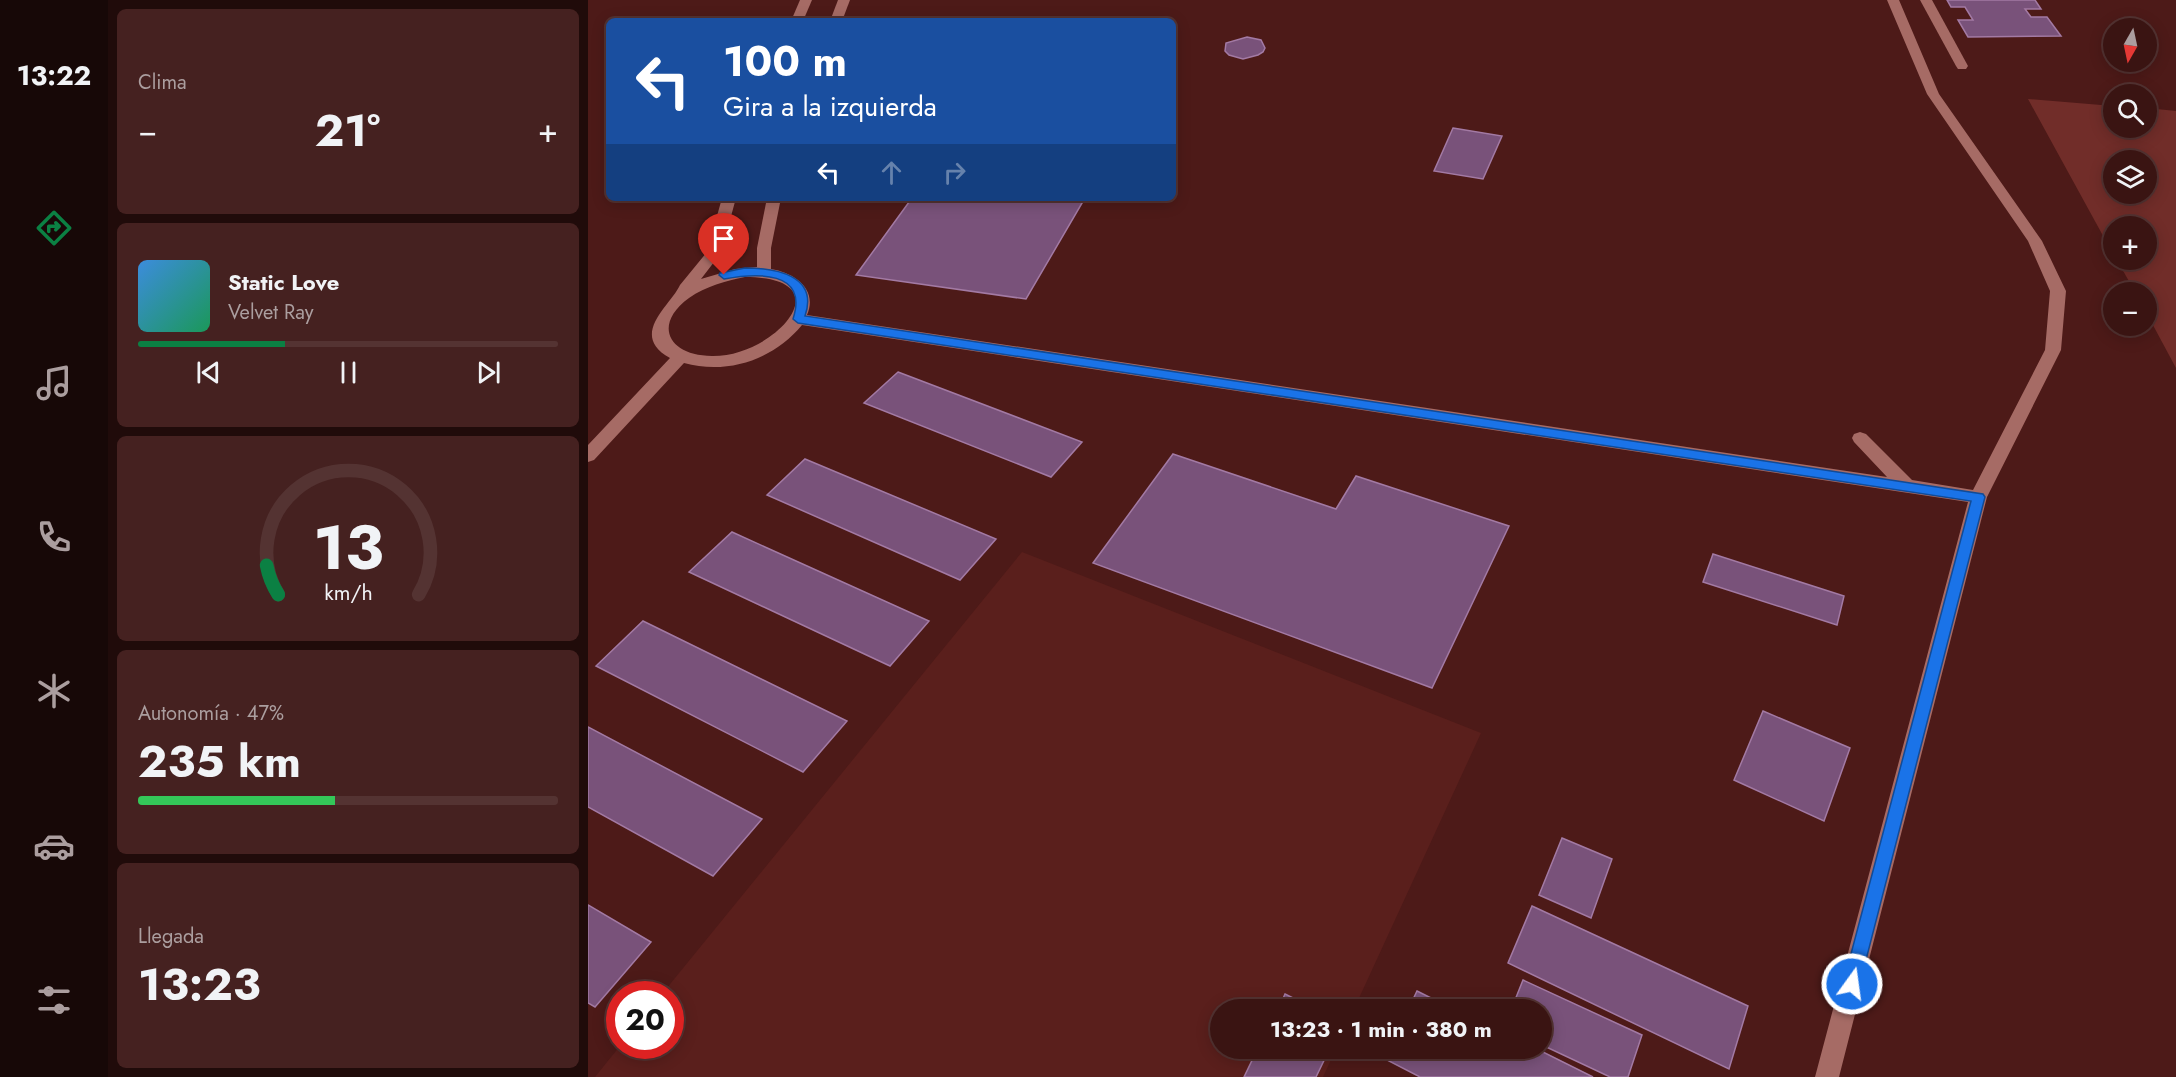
<!DOCTYPE html>
<html lang="es">
<head>
<meta charset="utf-8">
<style>
  :root { --surface:#3a1412; --page:#452120; --text:#f1f3f6; --muted:#ab9e9f; --line:#543332; --accent:#0b8043 }
  body { margin:0; font-family:Jost,sans-serif; background:var(--page); color:var(--text); height:100vh; display:flex; flex-direction:column; font-size:22px; white-space:nowrap }
  * { box-sizing:border-box; margin:0 }
  p { font-size:20px; color:var(--muted) }
  .icon { flex:none; width:33px; height:33px; fill:none; stroke:currentColor; stroke-width:2; stroke-linecap:round; stroke-linejoin:round }
  .map { position:relative; flex:1; overflow:hidden }
  .side { display:flex; flex-direction:column; gap:9px; padding:9px; background:#200b0a; width:480px }
  .side>* { flex:none }
  .guide { position:absolute; left:18px; top:18px; width:570px; height:183px; border-radius:9px; box-shadow:0 3px 15px #0003,0 0 0 2px var(--line); background:#1a4fa0; color:#fff; overflow:hidden }
  .needle { width:39px; rotate:189deg }
  .controls { position:absolute; left:1515px; top:18px; display:grid; gap:12px }
  .controls a { display:grid; place-items:center; width:54px; height:54px; border-radius:50%; background:var(--surface); box-shadow:0 3px 15px #0003,0 0 0 2px var(--line); font-size:30px }
  .speed { position:absolute; left:18px; top:981px; display:flex; gap:12px; font-size:30px; font-weight:700; text-align:center }
  .speed>* { display:grid; place-content:center; width:78px; height:78px; border-radius:50%; background:var(--surface); box-shadow:0 3px 15px #0003,0 0 0 2px var(--line); line-height:1 }
  .speed .limit { border:9px solid #d22; background:#fff; color:#111 }
  .pin { position:absolute; display:grid; place-items:center; width:51px; height:51px; color:#fff; margin:-62px -26px; border-radius:50% 50% 50% 0; rotate:-45deg; box-shadow:0 0 6px #0007 }
  .pin .icon { rotate:45deg }
  .me { position:absolute; width:66px; margin:-33px; rotate:14deg; stroke-linejoin:round; filter:drop-shadow(0 0 4px #0008) }
  .turn { display:flex; align-items:center; gap:21px; height:126px; padding:0 18px; font-size:27px }
  .turn .icon { width:78px; height:78px; stroke-width:2.5 }
  .turn b { display:block; font-size:42px; line-height:51px }
  .lanes { display:flex; align-items:center; height:57px; padding:0 18px; background:#0003; justify-content:center; gap:30px; direction:ltr }
  .lanes .off { opacity:.35 }
  .big { font-size:45px; font-weight:700; line-height:1.1 }
  .side .card { flex:1; display:flex; flex-direction:column; justify-content:center; gap:9px; min-width:0; padding:0 21px; border-radius:9px; background:var(--page) }
  .side .dial { align-items:center; gap:0 }
  .dial svg { height:156px; overflow:visible; fill:none; stroke:var(--line); stroke-width:7; stroke-linecap:round; text-anchor:middle }
  .dial text { fill:var(--text); stroke:none }
  .song { display:flex; align-items:center; gap:18px }
  .cover { width:72px; height:72px; border-radius:9px; background:linear-gradient(135deg,hsl(210 70% 55%),hsl(150 70% 35%)) }
  .played { height:6px; border-radius:3px; background:linear-gradient(90deg,var(--accent) 35%,var(--line) 35%) }
  .keys { display:flex; justify-content:space-around; direction:ltr }
  .heat { display:flex; justify-content:space-between; align-items:center; font-size:33px; direction:ltr }
  .charge { height:9px; border-radius:4px; background:linear-gradient(90deg,#34c759 47%,var(--line) 0) }
  .trip { position:absolute; left:622px; top:999px; width:342px; height:60px; border-radius:30px; background:var(--surface); box-shadow:0 3px 15px #0003,0 0 0 2px var(--line); font-weight:700; line-height:60px; text-align:center }
  main { display:flex; flex:1; min-height:0 }
  .dock { display:flex; flex-direction:column; width:108px; justify-content:space-around; align-items:center; background:#170807; color:var(--muted) }
  .dock .icon { width:42px; height:42px }
  .dock .current { color:var(--accent) }
  .dock b { font-size:27px; color:var(--text) }
  .map>svg:first-child { display:block }
  .built { fill:#5a1f1c }
  .green { fill:#712d29; fill-rule:evenodd }
  .building { fill:#79527a; stroke:#a37aa4; stroke-width:1.5 }
  .lines { fill:none; stroke-linecap:round; stroke-linejoin:round }
  .lane { fill:#a66b65; fill-rule:evenodd }
  .street { fill:#a66b65; fill-rule:evenodd }
  .route { fill:#1a73e8; stroke:#114b97; stroke-width:1.5 }
</style>
</head>
<body>
<main>
<nav class="dock">
<b>13:22</b>
<svg class="icon current" aria-label="directions" viewBox="0 0 24 24"><path d="M12 3l9 9-9 9-9-9zM9 14v-3h6M13 9l2 2-2 2"/></svg>
<svg class="icon" aria-label="music" viewBox="0 0 24 24"><path d="M9 18V5l10-2v13"/><circle cx="6" cy="18" r="3"/><circle cx="16" cy="16" r="3"/></svg>
<svg class="icon" aria-label="phone" viewBox="0 0 24 24"><path d="M5 4h4l2 5-3 2q2 4 5 5l2-3 5 2v4C11 20 4 13 5 4z"/></svg>
<svg class="icon" aria-label="climate" viewBox="0 0 24 24"><path d="M12 3v18M4 7l16 10M4 17L20 7"/></svg>
<svg class="icon" aria-label="car" viewBox="0 0 24 24"><path d="M5 17H2v-5l4-1 3-4h7l3 4 3 1v5h-3M9 17h6M6 11h13"/><circle cx="7" cy="17" r="2"/><circle cx="17" cy="17" r="2"/></svg>
<svg class="icon" aria-label="filters" viewBox="0 0 24 24"><path d="M4 7h16M4 17h16"/><circle cx="9" cy="7" r="2"/><circle cx="15" cy="17" r="2"/></svg>
</nav>
<section class="side">
<div class="card"><p>Clima</p>
<div class="heat"><a>−</a><b class="big">21°</b><a>+</a></div>
</div>
<div class="card">
<div class="song"><i class="cover"></i><div><b>Static Love</b><p>Velvet Ray</p></div></div>
<div class="played"></div>
<div class="keys"><svg class="icon" aria-label="previous" viewBox="0 0 24 24"><path d="M18 5L8 12l10 7zM5 5v14"/></svg><svg class="icon" aria-label="pause" viewBox="0 0 24 24"><path d="M8 5v14M16 5v14"/></svg><svg class="icon" aria-label="next" viewBox="0 0 24 24"><path d="M6 5l10 7-10 7zM19 5v14"/></svg></div>
</div>
<div class="card dial"><svg viewBox="0 0 100 80">
<path d="M14 69A42 42 0 1 1 86 69"/>
<path d="M14 69A42 42 0 0 1 8 54" stroke="#0b8043"/>
<text x="50" y="56" font-size="32" font-weight="700">13</text>
<text x="50" y="72" font-size="11">km/h</text>
</svg></div>
<div class="card"><p>Autonomía · 47%</p><b class="big">235 km</b><div class="charge"></div></div>
<div class="card"><p>Llegada</p><b class="big">13:23</b></div>
</section>
<div class="map">
<svg width="1588" height="1077" viewBox="0 0 1588 1077">
  <rect width="100%" height="100%" fill="#4d1a18"/>
  <polygon class="built" points="434,552 893,733 766,1009 633,1010 633,1048 748,1049 735,1077 7,1077 32,1046 82,1046 82,994 74,994"/>
  <path class="green" d="M 1440,99 L 1525,106 L 1526,128 L 1558,128 L 1559,108 L 1588,111 L 1588,368 L 1559,314 L 1558,292 L 1547,292 L 1529,260 L 1558,260 L 1558,226 L 1526,226 L 1525,254 ZM 1526,160 L 1558,160 L 1558,194 L 1526,194 Z"/>
  <g class="building">
    <polygon points="1359,0 1447,0 1453,9 1437,9 1443,17 1459,17 1473,36 1380,37 1370,20 1385,20 1377,7 1363,7"/>
    <polygon points="659,37 673,40 677,48 675,52 670,55 655,59 641,55 637,51 638,43"/>
    <polygon points="865,128 914,136 895,179 846,171"/>
    <polygon points="324,198 497,198 438,299 268,275"/>
    <polygon points="310,372 494,442 463,477 276,403"/>
    <polygon points="585,454 748,509 768,476 921,526 844,688 505,563"/>
    <polygon points="217,459 408,539 372,580 179,495"/>
    <polygon points="144,532 341,621 302,666 101,572"/>
    <polygon points="1125,554 1256,596 1249,625 1115,582"/>
    <polygon points="55,621 259,721 215,772 8,666"/>
    <polygon points="1175,711 1262,748 1236,821 1146,780"/>
    <polygon points="0,727 174,819 125,876 0,807"/>
    <polygon points="974,838 1024,859 1003,918 951,895"/>
    <polygon points="0,905 63,942 7,1007 0,1003"/>
    <polygon points="944,906 1160,1006 1141,1069 920,963"/>
    <polygon points="935,980 1054,1035 1040,1077 1022,1077 954,1045 954,1010 923,1010"/>
    <polygon points="829,991 867,1010 820,1010"/>
    <polygon points="697,994 729,1010 690,1010"/>
    <polygon points="670,1048 742,1048 728,1077 656,1077"/>
    <polygon points="802,1048 947,1048 1005,1077 832,1077 797,1059"/>
  </g>
  <g class="lines">
    <g class="lane">
      <polygon points="212,0 224,0 215,21 203,21"/>
      <polygon points="250,0 262,0 254,21 242,21"/>
      <path d="M 1299,0 L 1311,0 L 1351,94 L 1454,241 L 1478,291 L 1473,350 L 1399,497 L 1251,1077 L 1227,1077 L 1380,502 L 214,325 C 185,360 139,375 96,363 L 6,460 L 0,462 L 0,445 L 82,358 C 40,335 83,305 92,285 L 119,252 L 134,198 L 148,198 L 133,253 L 113,279 L 147,269 L 169,267 L 169,248 L 179,198 L 193,198 L 183,248 L 183,269 C 207,273 230,289 219,315 L 1299,477 L 1266,442 L 1264,438 L 1266,434 L 1272,432 L 1278,434 L 1324,480 L 1385,490 L 1457,350 L 1462,291 L 1440,241 L 1339,94 ZM 157,277 C 258,277 187,357 124,356 C 81,356 64,325 101,298 C 118,286 138,281 157,277 Z"/>
    </g>
    <polygon class="street" points="1332,0 1344,0 1380,66 1378,69 1370,69 1368,66"/>
  </g>
  <path class="route" d="M 157,268 C 187,268 231,275 217,316 L 1395,494 L 1397,497 L 1270,991 L 1264,993 L 1257,991 L 1255,984 L 1383,501 L 210,323 L 205,319 C 221,270 168,273 136,279 L 131,275 L 132,273 Z"/>
</svg>
<div class="controls">
<a><svg class="needle" viewBox="-14 -14 28 28"><path d="M0-13l5 13h-10z" fill="#e53935"/><path d="M0 13l5-13h-10z" fill="#ab9e9f"/></svg></a>
<a><svg class="icon" aria-label="search" viewBox="0 0 24 24"><circle cx="10" cy="10" r="6"/><path d="M15 15l6 6"/></svg></a>
<a><svg class="icon" aria-label="layers" viewBox="0 0 24 24"><path d="M12 4l9 5-9 5-9-5zM3 14l9 5 9-5"/></svg></a>
<a>+</a>
<a>−</a>
</div>
<div class="speed"><div class="limit">20</div></div>
<div class="pin" style="left:136px;top:275px;background:#d93025"><svg class="icon" aria-label="arrive" viewBox="0 0 24 24"><path d="M6 21V4h12l-3 4 3 4H6"/></svg></div>
<svg class="me" style="left:1264px;top:984px" viewBox="-20 -20 40 40"><circle r="17" fill="#1a73e8" stroke="#fff" stroke-width="3"/><path d="M0-11L8 9 0 5-8 9z" fill="#fff"/></svg>
<div class="trip">13:23 · 1 min · 380 m</div>
<div class="guide">
<div class="turn"><svg class="icon" aria-label="left" viewBox="0 0 24 24"><path d="M17 20v-9H6M10 6l-5 5 5 5"/></svg><div><b>100 m</b>Gira a la izquierda</div></div>
<div class="lanes"><svg class="icon" aria-label="left" viewBox="0 0 24 24"><path d="M17 20v-9H6M10 6l-5 5 5 5"/></svg><svg class="icon off" aria-label="ahead" viewBox="0 0 24 24"><path d="M12 20V5M6 11l6-6 6 6"/></svg><svg class="icon off" aria-label="right" viewBox="0 0 24 24"><path d="M7 20v-9h11M14 6l5 5-5 5"/></svg></div>
</div>
</div>
</main>
</body>
</html>
